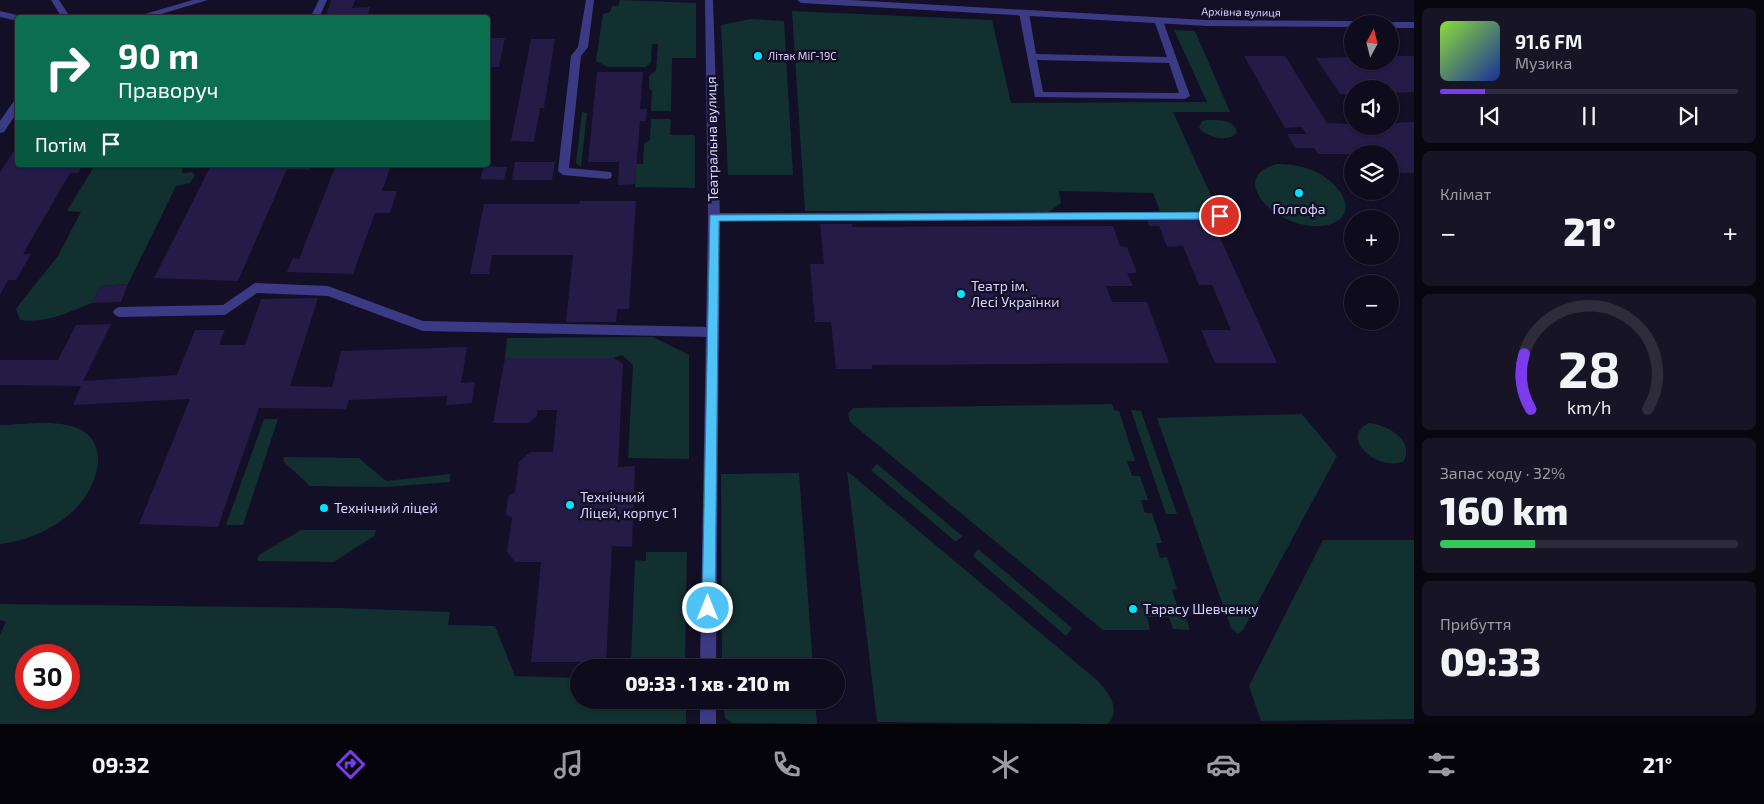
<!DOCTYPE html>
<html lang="uk">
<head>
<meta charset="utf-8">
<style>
  :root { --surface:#0e0b1c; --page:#171425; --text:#f1f3f6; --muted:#9b9ba3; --line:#2e2b3b; --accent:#7c3aed }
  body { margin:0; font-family:"Exo 2",sans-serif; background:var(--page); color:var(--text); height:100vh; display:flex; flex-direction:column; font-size:19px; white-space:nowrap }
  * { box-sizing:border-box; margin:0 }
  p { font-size:16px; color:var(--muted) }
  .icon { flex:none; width:28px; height:28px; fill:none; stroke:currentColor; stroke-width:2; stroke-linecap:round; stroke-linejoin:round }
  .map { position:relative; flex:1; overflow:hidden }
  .side { display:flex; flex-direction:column; gap:8px; padding:8px; background:#08060f; width:350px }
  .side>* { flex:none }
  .guide { position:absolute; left:15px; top:15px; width:475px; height:152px; border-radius:5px; box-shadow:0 1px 4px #0004,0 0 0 1px var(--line); background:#0b6e4f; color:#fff; overflow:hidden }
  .needle { width:32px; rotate:7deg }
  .fabs { position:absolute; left:1344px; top:15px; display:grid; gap:10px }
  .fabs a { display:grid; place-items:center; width:55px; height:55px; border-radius:50%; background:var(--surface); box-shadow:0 1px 4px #0004,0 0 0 1px var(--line); font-size:25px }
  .speed { position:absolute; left:15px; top:644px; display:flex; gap:10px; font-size:25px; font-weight:700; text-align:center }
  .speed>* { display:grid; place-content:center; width:65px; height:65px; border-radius:50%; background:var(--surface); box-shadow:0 1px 4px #0004,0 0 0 1px var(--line); line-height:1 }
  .speed .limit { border:8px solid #d22; background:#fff; color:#111 }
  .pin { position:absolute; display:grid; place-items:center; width:42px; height:42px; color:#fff; margin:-21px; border:2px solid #fff; border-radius:50%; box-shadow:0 1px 5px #0007 }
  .me { position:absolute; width:55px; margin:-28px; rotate:0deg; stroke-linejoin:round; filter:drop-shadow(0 0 4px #0008) }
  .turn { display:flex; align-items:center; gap:18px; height:105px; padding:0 20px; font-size:22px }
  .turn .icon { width:65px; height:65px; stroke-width:2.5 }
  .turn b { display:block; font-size:35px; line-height:42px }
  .then { display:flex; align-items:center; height:48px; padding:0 20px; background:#0003; gap:10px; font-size:19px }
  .big { font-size:38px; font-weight:800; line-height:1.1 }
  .side .card { flex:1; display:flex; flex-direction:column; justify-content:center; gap:8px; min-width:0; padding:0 18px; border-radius:8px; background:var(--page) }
  .side .dial { align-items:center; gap:0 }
  .dial svg { height:130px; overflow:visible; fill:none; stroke:var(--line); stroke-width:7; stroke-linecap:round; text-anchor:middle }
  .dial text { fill:var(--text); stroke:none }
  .song { display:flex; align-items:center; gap:15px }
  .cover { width:60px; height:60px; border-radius:8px; background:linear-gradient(135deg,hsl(90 70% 55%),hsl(230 70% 35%)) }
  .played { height:5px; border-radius:2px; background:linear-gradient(90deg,var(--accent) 15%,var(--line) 15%) }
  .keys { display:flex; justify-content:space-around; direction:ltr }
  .heat { display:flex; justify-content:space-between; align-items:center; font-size:28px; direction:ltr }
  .charge { height:8px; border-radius:4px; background:linear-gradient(90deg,#34c759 32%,var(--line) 0) }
  .trip { position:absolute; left:570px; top:659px; width:275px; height:50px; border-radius:25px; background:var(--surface); box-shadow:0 1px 4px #0004,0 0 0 1px var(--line); font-weight:800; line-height:50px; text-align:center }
  .tab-bar { display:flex; height:80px; justify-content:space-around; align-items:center; background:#06040b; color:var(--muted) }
  .tab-bar .icon { width:35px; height:35px }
  .tab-bar .selected { color:var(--accent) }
  .tab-bar b { font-size:22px; color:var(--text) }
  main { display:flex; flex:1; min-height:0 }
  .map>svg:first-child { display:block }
  .green { fill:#12302f; fill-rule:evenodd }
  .building { fill:#241b47 }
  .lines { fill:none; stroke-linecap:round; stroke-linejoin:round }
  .service { fill:#3d3a85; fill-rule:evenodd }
  .minor { fill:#3d3a85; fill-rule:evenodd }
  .route { fill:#4fc3f7; stroke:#337fa1 }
  .poi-dot { fill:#00e5ff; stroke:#130f26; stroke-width:2 }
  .labels { text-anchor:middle; stroke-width:5; stroke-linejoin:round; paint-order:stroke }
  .far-street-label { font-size:11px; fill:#d9d4ff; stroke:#130f26 }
  .far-poi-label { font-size:11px; fill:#d9d4ff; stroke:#130f26; text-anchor:start }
  .street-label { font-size:14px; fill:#d9d4ff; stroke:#130f26 }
  .poi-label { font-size:14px; fill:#d9d4ff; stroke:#130f26; text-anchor:start }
</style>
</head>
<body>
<main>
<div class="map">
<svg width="1414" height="724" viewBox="0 0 1414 724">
  <rect width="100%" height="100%" fill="#130f26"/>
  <g class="green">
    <polygon points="620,0 696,3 696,58 672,58 671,111 651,111 652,91 649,88 649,76 656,71 658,44 652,44 651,62 646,67 608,67 596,61 603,14 610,12 612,6 618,6"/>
    <polygon points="792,11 992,20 1011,103 1207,102 1174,30 1195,31 1230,112 1173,112 1218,211 1160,211 1153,193 1059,191 1061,203 1049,212 805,211"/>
    <polygon points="751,19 784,21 793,175 728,175 721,25"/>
    <polygon points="582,112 587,113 581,167 576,163"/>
    <polygon points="651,119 671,119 670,135 695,135 695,188 635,187 636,164 643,164 644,143 650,140"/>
    <path d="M 1207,120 C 1218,120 1235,119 1237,133 C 1228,143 1206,137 1199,128 L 1202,121 Z"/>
    <path d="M 1277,164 C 1291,164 1305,166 1318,173 C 1332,180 1358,204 1339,220 C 1334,223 1327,226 1321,226 C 1307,227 1293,223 1281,216 C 1256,203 1240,173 1277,164 Z"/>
    <path d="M 95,165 L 181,165 L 183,173 L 192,172 L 195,175 L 190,183 L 176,186 L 128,284 L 100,286 L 92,303 C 69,312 46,324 20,320 L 16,309 L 18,306 L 58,256 L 81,212 L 67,211 Z"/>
    <polygon points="653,337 689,355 689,459 628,458 633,365 622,355 614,358 505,358 507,338"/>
    <polygon points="1112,404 1114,410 1119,411 1135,461 1127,461 1132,476 1140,476 1148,500 1141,500 1145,513 1152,513 1162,543 1156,543 1160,558 1167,557 1177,589 1172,590 1177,605 1182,605 1190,630 1173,629 1169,617 1147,617 1150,630 1103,630 850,422 848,414 853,408"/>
    <polygon points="1131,410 1141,411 1177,514 1166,514"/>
    <polygon points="1302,414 1337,456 1243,630 1238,634 1231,628 1157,418"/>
    <polygon points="264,419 278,419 243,525 226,525"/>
    <path d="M 1369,423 C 1387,425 1414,439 1404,461 C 1378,473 1338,437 1369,423 Z"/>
    <path d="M 0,425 C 25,425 64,417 86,433 C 95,440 99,453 98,463 C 92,511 43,539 0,544 Z"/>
    <polygon points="284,457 359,458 386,481 450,474 450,482 386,487 310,486 283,461"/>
    <polygon points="877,464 962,536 956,542 871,470"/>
    <path d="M 847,471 L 1098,681 C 1108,693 1122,709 1108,724 L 877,722 Z"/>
    <polygon points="799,473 813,667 722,667 721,474"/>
    <polygon points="301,530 376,530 374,536 334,562 257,561 259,555"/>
    <polygon points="1323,540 1414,540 1414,719 1261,721 1249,686"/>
    <polygon points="978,549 1072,628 1066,636 973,556"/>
    <polygon points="646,552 687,552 685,663 631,661 635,560 646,561"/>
    <path d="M 0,604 L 339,608 L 450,612 L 448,625 L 495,626 L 515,676 L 579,678 L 579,700 L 686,700 L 686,724 L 0,724 L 0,635 L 6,621 L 0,620 ZM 26,655 L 69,655 L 69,698 L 26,698 Z"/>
    <polygon points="722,700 815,700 817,724 732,723 725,718"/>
  </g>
  <g class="building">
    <polygon points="331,0 355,0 352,8 370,7 367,18 325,18"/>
    <polygon points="488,38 505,38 499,67 488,67"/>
    <polygon points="531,39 555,39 544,108 540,108 534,142 511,141"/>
    <polygon points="1244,56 1285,56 1327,123 1390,126 1390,123 1414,122 1414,173 1390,173 1390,154 1318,154 1314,148 1295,148 1287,134 1306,134 1302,127 1285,128"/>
    <polygon points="1390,56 1414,56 1414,92 1390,93 1390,89 1352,89 1352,94 1340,94 1316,58 1352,57 1352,61 1390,61"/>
    <polygon points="597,72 643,72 640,109 647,109 646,121 640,121 635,184 618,185 619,162 588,162"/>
    <polygon points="18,145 18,165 82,165 78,173 70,173 23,254 31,254 16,280 8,280 0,295 0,172"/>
    <polygon points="515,162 555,162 552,180 512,180"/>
    <polygon points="211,165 311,165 309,170 287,169 238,281 154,278"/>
    <polygon points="336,165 391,165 382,191 397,191 390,213 375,213 353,274 287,272 293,258 299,259"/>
    <polygon points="484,166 507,167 504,180 480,179"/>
    <polygon points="580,201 636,201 629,309 617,309 616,322 566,322 573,255 492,255 489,274 470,274 484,204 579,204"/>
    <polygon points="1147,220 1212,220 1277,363 1215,363 1201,330 1231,330 1212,285 1199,285 1183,246 1167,247 1159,226 1149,226"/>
    <polygon points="820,224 852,224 852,227 1113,226 1120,246 1127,247 1137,273 1127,273 1133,286 1106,286 1112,302 1147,302 1169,363 872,365 872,369 836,369 831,322 815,322 810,264 824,264"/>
    <polygon points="128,284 121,302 92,303 100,286"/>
    <polygon points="318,298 290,386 332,387 341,351 467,347 461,383 475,382 472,403 446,405 447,396 349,400 346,409 259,408 218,527 139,524 190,399 73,405 81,386 0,385 0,360 58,360 76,325 111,324 83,381 177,375 195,330 225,330 219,345 245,345 261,299"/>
    <polygon points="505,358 614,358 623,364 618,467 635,466 632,547 612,546 606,662 531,662 541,562 515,562 507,552 512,518 506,514 508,496 515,492 519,462 530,452 553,452 557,410 537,410 537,416 529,423 493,423"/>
  </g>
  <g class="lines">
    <g class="service">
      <polygon points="319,0 327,0 319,18 310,18"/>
      <polygon points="586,0 594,0 588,47 581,56 569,168 611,172 612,175 611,178 607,179 563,175 558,171 571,56 578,47"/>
      <path d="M 1024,10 L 1029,13 L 1036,54 L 1167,57 L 1154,20 L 1156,18 L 1162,18 L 1190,96 L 1185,99 L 1035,97 L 1019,13 ZM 1037,60 L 1169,63 L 1179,93 L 1043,92 Z"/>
      <polygon points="1228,212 1234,216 1228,220 714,221 708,217 714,213"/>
      <polygon points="255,283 328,286 423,321 712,327 716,328 718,332 716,336 712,337 423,331 328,296 257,293 225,315 119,317 115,315 113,312 115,309 119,307 223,305"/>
    </g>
    <g class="minor">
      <polygon points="51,0 59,0 71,18 62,18"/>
      <polygon points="193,0 208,0 148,18 131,18"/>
      <polygon points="705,0 713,0 720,217 716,668 700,668 708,217"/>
      <polygon points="797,0 850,0 1207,20 1352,21 1356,24 1352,24 1352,27 1207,26 801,3"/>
      <polygon points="0,11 21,16 22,18 18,18 18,21 0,17"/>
      <polygon points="1390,22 1414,22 1414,28 1390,28 1390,24 1386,24"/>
      <polygon points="18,100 18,111 4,132 0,133 0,121 14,101"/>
      <rect x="700" y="700" width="16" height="24"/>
    </g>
  </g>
  <polygon class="route" points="1220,212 1225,216 1220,219 719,221 715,608 713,613 708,615 704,613 702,608 710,215"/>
  <g class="poi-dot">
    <circle cx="758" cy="56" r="5"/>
    <circle cx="1299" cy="193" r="5"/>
    <circle cx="961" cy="294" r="5"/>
    <circle cx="570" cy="505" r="5"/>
    <circle cx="324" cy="508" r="5"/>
    <circle cx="1133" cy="609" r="5"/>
  </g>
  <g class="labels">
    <g class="far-street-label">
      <text transform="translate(1241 12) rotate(1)" y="4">Архівна вулиця</text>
    </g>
    <g class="far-poi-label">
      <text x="768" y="60">Літак МіГ-19С</text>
    </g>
    <g class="street-label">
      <text transform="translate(712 139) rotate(-91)" y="5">Театральна вулиця</text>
    </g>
    <g class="poi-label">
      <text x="1299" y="214" text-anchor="middle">Голгофа</text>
      <text x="971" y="291">Театр ім.<tspan x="971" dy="16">Лесі Українки</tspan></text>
      <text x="580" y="502">Технічний<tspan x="580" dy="16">Ліцей, корпус 1</tspan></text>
      <text x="334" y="513">Технічний ліцей</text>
      <text x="1143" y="614">Тарасу Шевченку</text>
    </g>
  </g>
</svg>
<div class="fabs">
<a><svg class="needle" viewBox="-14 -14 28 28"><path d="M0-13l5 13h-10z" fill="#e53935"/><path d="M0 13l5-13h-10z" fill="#9b9ba3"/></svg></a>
<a><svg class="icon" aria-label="sound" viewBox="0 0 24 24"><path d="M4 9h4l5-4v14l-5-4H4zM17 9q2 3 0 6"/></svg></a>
<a><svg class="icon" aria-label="layers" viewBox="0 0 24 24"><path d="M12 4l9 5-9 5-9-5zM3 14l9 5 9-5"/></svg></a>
<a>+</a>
<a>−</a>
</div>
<div class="speed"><div class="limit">30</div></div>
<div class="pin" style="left:1220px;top:216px;background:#d93025"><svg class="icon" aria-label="arrive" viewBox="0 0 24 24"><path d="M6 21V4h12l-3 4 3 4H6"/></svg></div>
<svg class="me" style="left:708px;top:608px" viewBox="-20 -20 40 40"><circle r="17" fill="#4fc3f7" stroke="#fff" stroke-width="3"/><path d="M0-11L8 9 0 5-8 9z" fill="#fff"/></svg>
<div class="trip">09:33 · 1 хв · 210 m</div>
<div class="guide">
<div class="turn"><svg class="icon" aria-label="right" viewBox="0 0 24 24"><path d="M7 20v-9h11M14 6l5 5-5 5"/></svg><div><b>90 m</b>Праворуч</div></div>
<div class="then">Потім<svg class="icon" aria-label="arrive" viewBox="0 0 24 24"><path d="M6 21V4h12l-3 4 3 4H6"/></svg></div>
</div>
</div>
<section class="side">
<div class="card">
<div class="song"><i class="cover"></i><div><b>91.6 FM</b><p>Музика</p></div></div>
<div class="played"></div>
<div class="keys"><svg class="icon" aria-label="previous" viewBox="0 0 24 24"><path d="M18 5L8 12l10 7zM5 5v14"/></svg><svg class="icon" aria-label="pause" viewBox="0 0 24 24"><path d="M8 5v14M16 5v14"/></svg><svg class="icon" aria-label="next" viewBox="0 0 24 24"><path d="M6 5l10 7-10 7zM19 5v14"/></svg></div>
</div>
<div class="card"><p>Клімат</p>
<div class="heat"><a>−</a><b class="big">21°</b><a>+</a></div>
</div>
<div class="card dial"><svg viewBox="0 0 100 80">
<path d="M14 69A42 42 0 1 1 86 69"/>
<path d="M14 69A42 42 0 0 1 10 35" stroke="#7c3aed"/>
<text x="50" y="56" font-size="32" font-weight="700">28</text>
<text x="50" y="72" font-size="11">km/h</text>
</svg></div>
<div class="card"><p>Запас ходу · 32%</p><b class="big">160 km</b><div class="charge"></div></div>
<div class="card"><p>Прибуття</p><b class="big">09:33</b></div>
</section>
</main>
<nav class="tab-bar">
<b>09:32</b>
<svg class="icon selected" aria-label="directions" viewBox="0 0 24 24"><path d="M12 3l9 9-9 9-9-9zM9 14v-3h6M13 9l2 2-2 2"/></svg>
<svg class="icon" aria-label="music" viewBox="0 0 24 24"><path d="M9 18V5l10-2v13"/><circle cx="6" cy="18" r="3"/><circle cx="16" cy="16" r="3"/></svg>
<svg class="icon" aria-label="phone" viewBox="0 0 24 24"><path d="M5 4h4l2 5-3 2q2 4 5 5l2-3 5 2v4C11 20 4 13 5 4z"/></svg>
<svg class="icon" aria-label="climate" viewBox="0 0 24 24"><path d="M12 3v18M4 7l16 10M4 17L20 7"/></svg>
<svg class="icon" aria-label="car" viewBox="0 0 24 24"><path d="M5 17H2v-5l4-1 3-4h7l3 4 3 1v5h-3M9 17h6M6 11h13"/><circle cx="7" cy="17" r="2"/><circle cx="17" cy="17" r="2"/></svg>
<svg class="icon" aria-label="filters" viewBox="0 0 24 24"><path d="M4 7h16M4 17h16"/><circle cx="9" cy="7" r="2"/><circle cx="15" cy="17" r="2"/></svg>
<b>21°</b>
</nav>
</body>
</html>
